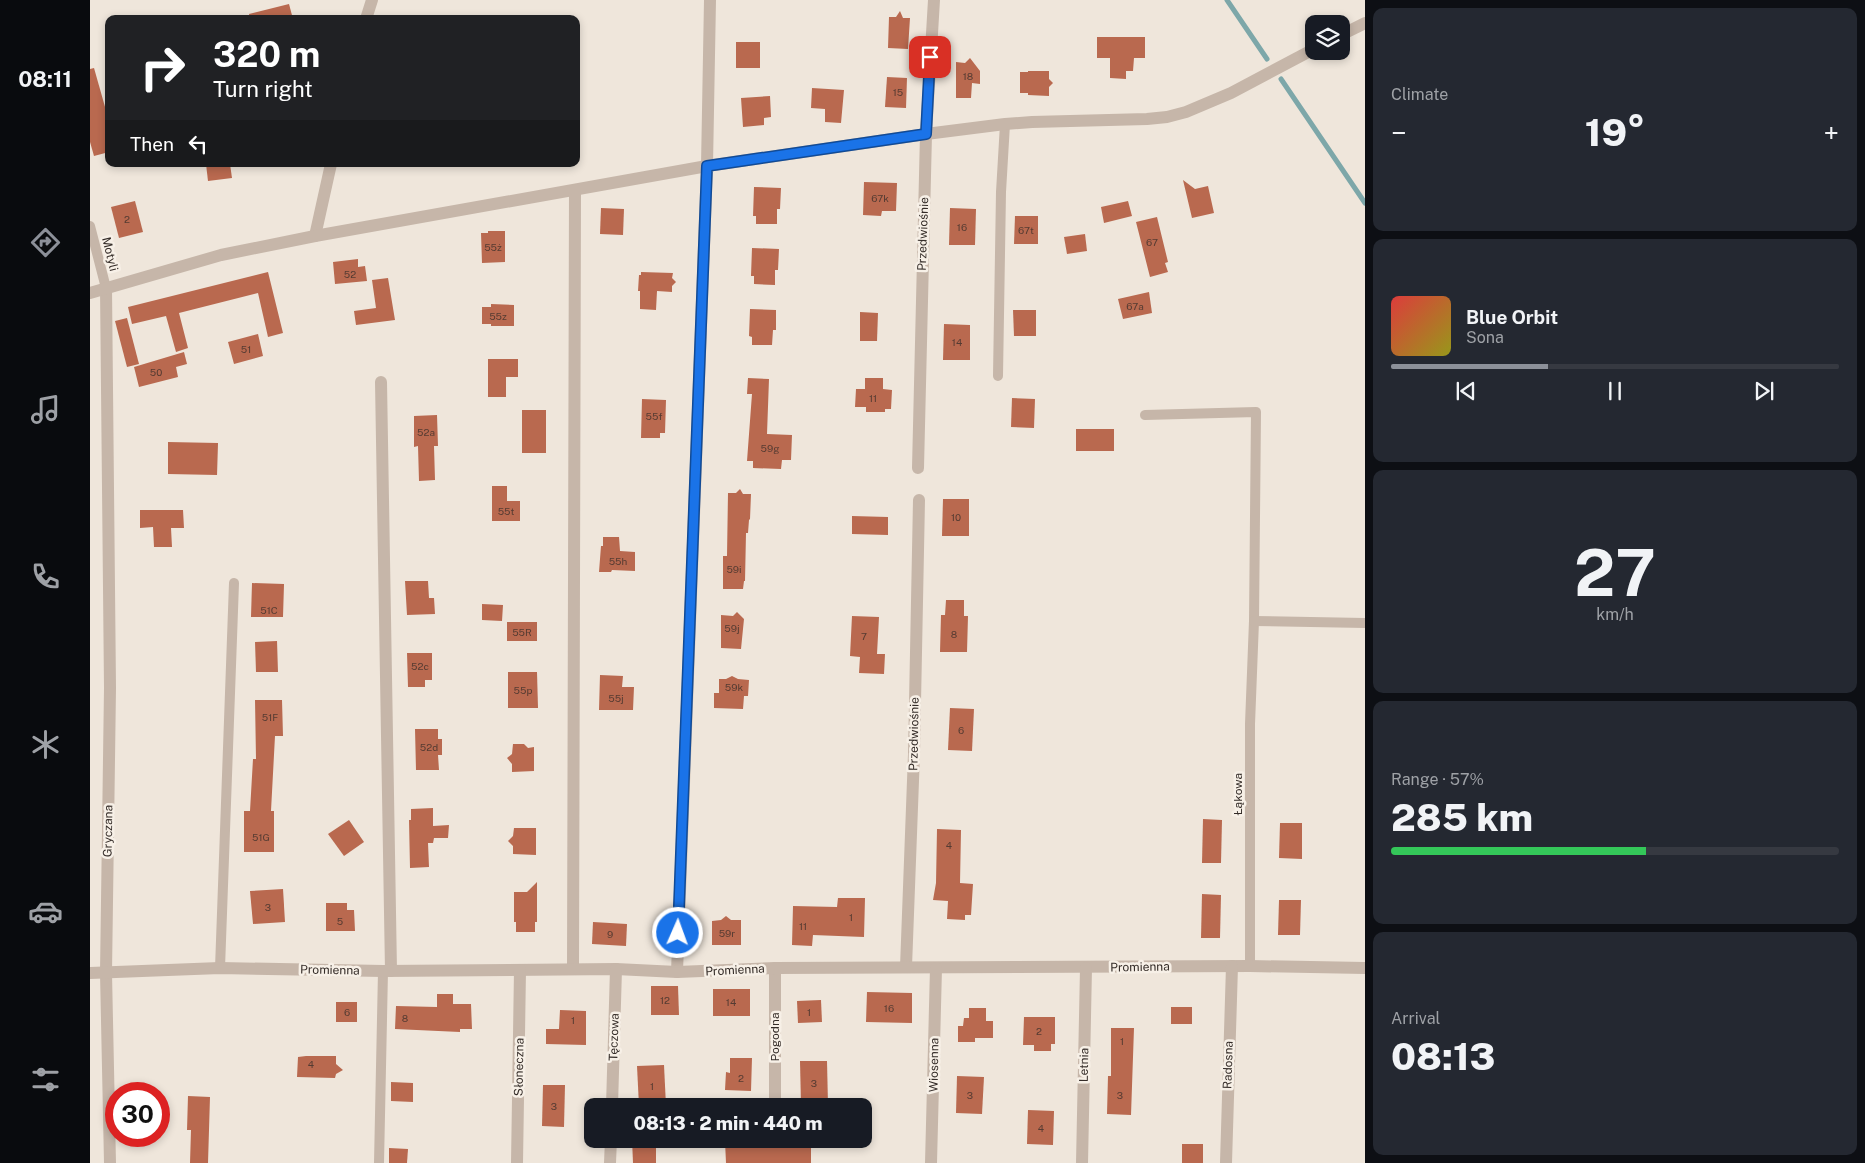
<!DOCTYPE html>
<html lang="en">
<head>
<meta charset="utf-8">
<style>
  :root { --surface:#171b24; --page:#242831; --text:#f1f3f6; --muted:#9ea1a6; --line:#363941; --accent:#8c9099 }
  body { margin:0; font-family:"Public Sans",sans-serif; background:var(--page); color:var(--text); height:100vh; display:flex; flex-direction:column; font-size:19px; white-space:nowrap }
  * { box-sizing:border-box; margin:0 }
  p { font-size:16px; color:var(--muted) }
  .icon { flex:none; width:28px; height:28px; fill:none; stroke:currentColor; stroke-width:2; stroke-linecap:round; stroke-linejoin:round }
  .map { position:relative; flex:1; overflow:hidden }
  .sheet { display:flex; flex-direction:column; gap:8px; padding:8px; background:#0d0f14; width:500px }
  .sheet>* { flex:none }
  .hud { position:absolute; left:15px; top:15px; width:475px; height:152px; border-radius:10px; box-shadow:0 2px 8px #0003; background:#202124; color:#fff; overflow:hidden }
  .buttons { position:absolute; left:1215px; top:15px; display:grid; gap:10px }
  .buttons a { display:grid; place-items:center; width:45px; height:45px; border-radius:10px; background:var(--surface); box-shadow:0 2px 8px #0003; font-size:25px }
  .speed { position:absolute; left:15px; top:1082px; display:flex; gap:10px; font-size:25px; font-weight:700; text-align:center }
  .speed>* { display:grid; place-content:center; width:65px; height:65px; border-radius:50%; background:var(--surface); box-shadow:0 2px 8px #0003; line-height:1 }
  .speed .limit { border:8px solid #d22; background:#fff; color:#111 }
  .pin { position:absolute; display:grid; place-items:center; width:42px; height:42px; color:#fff; margin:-21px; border-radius:10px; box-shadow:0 2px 8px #0006 }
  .me { position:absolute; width:55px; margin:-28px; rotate:2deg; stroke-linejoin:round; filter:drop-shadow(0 0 4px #0008) }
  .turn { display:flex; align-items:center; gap:18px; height:105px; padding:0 25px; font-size:22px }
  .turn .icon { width:65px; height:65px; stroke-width:2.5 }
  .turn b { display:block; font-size:35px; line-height:42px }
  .then { display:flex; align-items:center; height:48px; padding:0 25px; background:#0003; gap:10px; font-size:19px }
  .big { font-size:38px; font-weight:800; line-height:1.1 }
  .sheet .widget { flex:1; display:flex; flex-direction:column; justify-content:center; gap:8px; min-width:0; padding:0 18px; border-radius:10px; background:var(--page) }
  .sheet .dial { align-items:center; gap:0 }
  .dial b { font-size:65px; line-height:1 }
  .song { display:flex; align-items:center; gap:15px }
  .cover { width:60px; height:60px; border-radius:8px; background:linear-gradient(135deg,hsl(0 70% 55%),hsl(60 70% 35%)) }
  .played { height:5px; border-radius:2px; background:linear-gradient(90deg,var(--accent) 35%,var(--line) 35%) }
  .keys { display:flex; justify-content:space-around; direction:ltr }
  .heat { display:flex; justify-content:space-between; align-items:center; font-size:28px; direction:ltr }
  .charge { height:8px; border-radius:4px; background:linear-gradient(90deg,#34c759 57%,var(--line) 0) }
  .trip { position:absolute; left:494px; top:1098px; width:288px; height:50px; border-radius:10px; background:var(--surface); box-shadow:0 2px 8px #0003; font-weight:800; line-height:50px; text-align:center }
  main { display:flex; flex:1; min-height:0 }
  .tab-bar { display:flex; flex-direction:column; width:90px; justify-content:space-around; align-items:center; background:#090b0e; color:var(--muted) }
  .tab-bar .icon { width:35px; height:35px }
  .tab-bar .on { color:var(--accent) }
  .tab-bar b { font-size:22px; color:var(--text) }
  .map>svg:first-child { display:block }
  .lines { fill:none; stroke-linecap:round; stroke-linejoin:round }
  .stream { stroke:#7da7a9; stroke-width:5 }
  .building { fill:#b9694f }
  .lane { stroke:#c6b6a9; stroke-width:10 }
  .street { stroke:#c6b6a9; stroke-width:12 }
  .route-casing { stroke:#114b97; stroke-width:12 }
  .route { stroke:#1a73e8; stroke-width:9 }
  .labels { text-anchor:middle; stroke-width:5; stroke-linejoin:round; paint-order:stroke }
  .number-label { font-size:10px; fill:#553b32 }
  .street-label { font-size:12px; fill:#342c28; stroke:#f7f0e7 }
</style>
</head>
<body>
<main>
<nav class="tab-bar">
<b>08:11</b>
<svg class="icon on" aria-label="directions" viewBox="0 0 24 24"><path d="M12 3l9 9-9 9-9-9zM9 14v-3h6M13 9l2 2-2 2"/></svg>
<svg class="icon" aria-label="music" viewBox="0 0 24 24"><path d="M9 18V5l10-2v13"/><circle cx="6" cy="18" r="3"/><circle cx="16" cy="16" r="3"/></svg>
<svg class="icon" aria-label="phone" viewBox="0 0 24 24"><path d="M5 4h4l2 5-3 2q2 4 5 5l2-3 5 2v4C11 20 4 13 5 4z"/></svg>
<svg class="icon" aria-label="climate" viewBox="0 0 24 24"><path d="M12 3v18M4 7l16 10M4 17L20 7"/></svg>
<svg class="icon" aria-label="car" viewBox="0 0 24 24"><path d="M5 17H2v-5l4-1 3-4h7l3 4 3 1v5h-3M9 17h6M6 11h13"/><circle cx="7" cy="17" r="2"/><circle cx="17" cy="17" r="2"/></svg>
<svg class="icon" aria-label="filters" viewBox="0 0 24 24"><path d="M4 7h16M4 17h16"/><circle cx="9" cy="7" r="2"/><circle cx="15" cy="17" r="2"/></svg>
</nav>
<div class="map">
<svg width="1275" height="1163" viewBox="0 0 1275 1163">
  <rect width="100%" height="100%" fill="#efe6db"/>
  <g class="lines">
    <g class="stream">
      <polyline points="1137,0 1177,59"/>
      <polyline points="1191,79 1275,203"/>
    </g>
  </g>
  <g class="building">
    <polygon points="199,4 203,19 160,19 159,14"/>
    <polygon points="810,11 813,18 820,18 818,49 798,48 799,17 806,17"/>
    <polygon points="1007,37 1055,37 1055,58 1044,58 1043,71 1036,71 1036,79 1020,78 1020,58 1007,58"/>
    <rect x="646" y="42" width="24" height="26"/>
    <polygon points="880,58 890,71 890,84 882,83 881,98 866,98 866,62 875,63"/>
    <polygon points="4,68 19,121 19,152 4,156 0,142 0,69"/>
    <polygon points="938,71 959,71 959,79 963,83 959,87 959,96 938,95 938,93 930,93 930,72 938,72"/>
    <polygon points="797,77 817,78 816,108 795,107"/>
    <polygon points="722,88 754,90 751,123 735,122 735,109 721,108"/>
    <polygon points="680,96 681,117 674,118 674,125 653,127 651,98"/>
    <polygon points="116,164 140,164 142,178 118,181"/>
    <polygon points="1093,180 1105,189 1118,186 1124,213 1102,218"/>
    <polygon points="774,182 807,183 806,211 792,211 791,216 773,215"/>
    <polygon points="664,187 691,188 690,209 687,209 687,224 666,224 666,216 663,216"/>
    <polygon points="45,201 53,232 29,238 21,207"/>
    <polygon points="1038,201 1042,216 1014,223 1011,207"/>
    <polygon points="511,208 534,209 533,235 510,234"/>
    <polygon points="860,208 886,209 885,245 859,245"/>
    <polygon points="925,216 948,216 948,244 924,244"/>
    <polygon points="1067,217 1078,262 1075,263 1078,272 1060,277 1046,222"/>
    <polygon points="398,231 415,231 415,262 392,263 391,233 398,233"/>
    <polygon points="995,234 997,251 977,254 974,237"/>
    <polygon points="662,248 689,249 688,270 685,270 685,285 664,284 664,276 661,276"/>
    <polygon points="268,259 268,267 275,266 277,281 245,284 243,262"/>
    <polygon points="178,272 193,333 178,337 168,293 89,313 98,348 86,352 76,316 42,324 38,307"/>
    <polygon points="551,272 583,273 582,278 586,282 582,286 582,292 567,291 566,310 550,309 550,291 548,291 549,275 551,275"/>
    <polygon points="298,278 305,320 266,325 264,311 286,308 282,280"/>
    <polygon points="1059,292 1062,313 1033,319 1028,299"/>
    <polygon points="401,304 424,305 424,326 401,326 401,324 392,324 392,307 401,307"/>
    <polygon points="660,309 686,310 686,330 683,330 682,345 662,345 662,337 659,336"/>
    <polygon points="923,310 946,310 946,336 924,336"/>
    <polygon points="770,312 788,313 787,341 770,341"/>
    <polygon points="37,318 49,364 37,367 25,321"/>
    <polygon points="854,324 880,325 880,360 853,360"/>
    <polygon points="168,334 173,356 144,364 138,342"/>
    <polygon points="94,352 97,364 86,367 88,377 49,387 44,367"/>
    <polygon points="398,359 428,359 428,377 416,377 416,397 398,397"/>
    <polygon points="658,378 679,379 677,434 702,435 701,460 692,460 691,469 663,468 663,461 657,461 662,394 657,394"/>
    <polygon points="775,378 793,378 793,389 802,390 801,409 795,409 795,412 776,412 776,407 765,407 766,389 775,389"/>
    <polygon points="922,398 945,399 944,428 921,427"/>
    <polygon points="552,399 576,400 575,433 570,433 570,438 551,438"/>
    <rect x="432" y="410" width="24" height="43"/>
    <polygon points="347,415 348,446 344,446 345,480 329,481 328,446 324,447 324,416"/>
    <rect x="986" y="429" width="38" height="22"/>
    <polygon points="78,442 128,443 127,475 78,474"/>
    <polygon points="402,486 417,486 417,501 430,501 430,521 402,521"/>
    <polygon points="650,489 653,494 661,494 660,519 659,520 658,533 656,533 655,581 654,581 653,589 633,589 633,556 637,556 638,493 646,493"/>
    <polygon points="853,499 879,499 879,536 852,536"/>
    <polygon points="50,510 93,510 94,528 81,528 82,547 64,547 63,527 50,528"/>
    <polygon points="762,516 798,517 798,535 762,534"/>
    <polygon points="513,537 529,537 530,551 545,552 545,571 522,570 521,572 509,572 511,546 513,546"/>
    <polygon points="315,581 338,581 339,598 344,598 345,614 317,615"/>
    <polygon points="162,583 194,584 193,617 161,617"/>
    <polygon points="856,600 874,600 874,616 878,616 877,652 850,652 851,615 855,615"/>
    <polygon points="392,604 413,605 412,621 392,620"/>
    <polygon points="647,612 654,619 651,649 631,648 631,615 643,616"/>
    <polygon points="762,616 789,617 787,654 795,654 794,674 769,673 770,657 760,656"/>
    <rect x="417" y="622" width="30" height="19"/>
    <polygon points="187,641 188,672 166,672 165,642"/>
    <polygon points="317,653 342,653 342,680 335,680 335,687 318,687"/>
    <polygon points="418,672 447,672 448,708 418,708"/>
    <polygon points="510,675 533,676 532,687 544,687 543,710 509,710"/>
    <polygon points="642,676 648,679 659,680 658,696 654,696 653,709 624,708 624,693 629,693 629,679 636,679"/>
    <polygon points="165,700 192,700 193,736 185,736 181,811 184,811 184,852 154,852 154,811 160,811 163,759 166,759"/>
    <polygon points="860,708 884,709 882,751 858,750"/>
    <polygon points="325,729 348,729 348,739 352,739 352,755 348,755 349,770 326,770"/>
    <polygon points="423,744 434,744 438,748 444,747 444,771 422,772 422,764 417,758 422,754"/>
    <polygon points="343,808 343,826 359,825 358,838 344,838 343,843 338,843 339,867 320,868 319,820 321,820 321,809"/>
    <polygon points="1113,819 1132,820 1131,863 1112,863"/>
    <polygon points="259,820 274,842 254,856 238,834"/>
    <polygon points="1190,823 1212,823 1212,859 1189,858"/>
    <polygon points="424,828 446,828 446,855 423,854 423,846 418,841 423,836"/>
    <polygon points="847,829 871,830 870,883 883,884 881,915 875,915 875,920 857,919 858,901 843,900 846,883"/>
    <polygon points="447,882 447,922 445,922 445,932 426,932 426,922 424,922 424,892 437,892"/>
    <polygon points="193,889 195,922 163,924 160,891"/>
    <polygon points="1112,894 1131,895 1130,938 1111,938"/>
    <polygon points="748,898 775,898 774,937 723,935 722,946 702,945 703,906 747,907"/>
    <polygon points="1189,900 1211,900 1210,935 1188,935"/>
    <polygon points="236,903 257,903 257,910 264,910 265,931 236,931"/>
    <polygon points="636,916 641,920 651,920 651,945 622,945 622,921 631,920"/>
    <polygon points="503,922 537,924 536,946 502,944"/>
    <polygon points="561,986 588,986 589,1015 561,1015"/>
    <rect x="623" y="989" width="37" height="27"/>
    <polygon points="777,992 822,993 822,1023 776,1022"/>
    <polygon points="347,994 363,994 363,1004 381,1004 382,1029 370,1029 370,1032 305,1029 306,1006 347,1007"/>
    <polygon points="731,1000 732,1022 708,1023 707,1001"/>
    <rect x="246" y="1002" width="21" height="20"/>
    <rect x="1081" y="1007" width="21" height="17"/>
    <polygon points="879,1008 896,1008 896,1021 903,1021 903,1038 885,1038 885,1042 868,1042 868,1026 873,1026 874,1018 879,1018"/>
    <polygon points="470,1010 496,1011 496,1045 456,1044 456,1029 469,1029"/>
    <polygon points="934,1017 965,1017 965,1044 961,1044 961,1051 944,1051 944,1045 933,1045"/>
    <polygon points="1021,1028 1044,1028 1041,1115 1017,1114 1018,1076 1021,1076"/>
    <polygon points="216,1056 246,1056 246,1064 253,1070 246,1074 245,1078 207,1077 208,1057"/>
    <polygon points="640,1058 662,1058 661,1091 635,1090 636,1072 640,1073"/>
    <polygon points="710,1061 737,1061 738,1105 711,1105"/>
    <polygon points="574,1065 576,1106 549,1106 547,1066"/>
    <polygon points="867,1076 894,1077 892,1114 866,1113"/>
    <polygon points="301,1082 323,1083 323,1102 301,1101"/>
    <polygon points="453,1085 475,1085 474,1127 452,1126"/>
    <polygon points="98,1096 120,1097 118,1163 100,1163 101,1130 97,1130"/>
    <polygon points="938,1110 964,1111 963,1145 937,1144"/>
    <polygon points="542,1139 566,1139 566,1163 543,1163"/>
    <polygon points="663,1140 663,1144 721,1142 721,1163 636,1163 635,1141"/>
    <rect x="1092" y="1144" width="21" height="19"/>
    <polygon points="299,1148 318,1149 317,1163 299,1163"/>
  </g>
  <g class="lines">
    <g class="lane">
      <polyline points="0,226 16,288"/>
      <polyline points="908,376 911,192 915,124"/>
      <polyline points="1055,415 1166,412 1164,621 1160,724 1160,966"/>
      <polyline points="1164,621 1275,623"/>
      <polyline points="130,968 144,583"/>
      <polyline points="289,1163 293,971"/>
    </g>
    <g class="street">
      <polyline points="276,19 282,0"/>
      <polyline points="1251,35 1275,23"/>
      <polyline points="225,236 241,164"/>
      <polyline points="16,288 20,688 16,973 20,1163"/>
      <polyline points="0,293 131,255 225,236 617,166 836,134 915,124 942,122 1057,119 1077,117 1096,112 1141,93 1224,49"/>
      <polyline points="291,382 301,971"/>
      <polyline points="828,468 836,134 844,0"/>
      <polyline points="816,967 824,754 829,500"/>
      <polyline points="685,968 685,1106"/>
      <polyline points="483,969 485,190"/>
      <polyline points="587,972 617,166 620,0"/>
      <polyline points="0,973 130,968 293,971 526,969 587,972 685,968 1160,966 1275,968"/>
      <polyline points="522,1106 526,969"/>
      <polyline points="427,1163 430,970"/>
      <polyline points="520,1163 521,1139"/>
      <polyline points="841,1163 846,968"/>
      <polyline points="992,1163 996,968"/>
      <polyline points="1136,1163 1142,966"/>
    </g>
  </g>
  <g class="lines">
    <g class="route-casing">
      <polyline id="route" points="588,933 617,166 836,134 840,57"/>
    </g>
    <use href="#route" class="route"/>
  </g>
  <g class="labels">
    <g class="number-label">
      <text x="878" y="80">18</text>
      <text x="808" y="96">15</text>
      <text x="790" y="202">67k</text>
      <text x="37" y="223">2</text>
      <text x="872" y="231">16</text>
      <text x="936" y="234">67t</text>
      <text x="1062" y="246">67</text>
      <text x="403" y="251">55ż</text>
      <text x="260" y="278">52</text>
      <text x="1045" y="310">67a</text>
      <text x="408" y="320">55z</text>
      <text x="867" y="346">14</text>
      <text x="156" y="353">51</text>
      <text x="66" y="376">50</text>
      <text x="783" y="402">11</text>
      <text x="564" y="420">55f</text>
      <text x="336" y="436">52a</text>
      <text x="680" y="452">59g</text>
      <text x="416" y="515">55t</text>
      <text x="866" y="521">10</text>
      <text x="528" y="565">55h</text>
      <text x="644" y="573">59i</text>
      <text x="179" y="614">51C</text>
      <text x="642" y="632">59j</text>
      <text x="432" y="636">55R</text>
      <text x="864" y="638">8</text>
      <text x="774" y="640">7</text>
      <text x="330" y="670">52c</text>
      <text x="644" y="691">59k</text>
      <text x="433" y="694">55p</text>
      <text x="526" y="702">55j</text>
      <text x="180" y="721">51F</text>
      <text x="871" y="734">6</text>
      <text x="339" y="751">52d</text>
      <text x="171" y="841">51G</text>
      <text x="859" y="849">4</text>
      <text x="178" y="911">3</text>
      <text x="761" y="921">1</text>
      <text x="250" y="925">5</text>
      <text x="713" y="930">11</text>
      <text x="637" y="937">59r</text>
      <text x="520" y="938">9</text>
      <text x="575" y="1004">12</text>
      <text x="641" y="1006">14</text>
      <text x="799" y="1012">16</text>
      <text x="257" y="1016">6</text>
      <text x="719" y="1016">1</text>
      <text x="315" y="1022">8</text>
      <text x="483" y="1024">1</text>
      <text x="949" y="1035">2</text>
      <text x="1032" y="1045">1</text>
      <text x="221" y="1068">4</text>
      <text x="651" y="1082">2</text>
      <text x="724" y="1087">3</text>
      <text x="562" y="1090">1</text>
      <text x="880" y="1099">3</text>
      <text x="1030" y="1099">3</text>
      <text x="464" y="1110">3</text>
      <text x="951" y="1132">4</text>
    </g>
    <g class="street-label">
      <text transform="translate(833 234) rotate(-88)" y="4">Przedwiośnie</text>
      <text transform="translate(20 254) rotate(76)" y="4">Motyli</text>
      <text transform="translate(824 734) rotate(-89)" y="4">Przedwiośnie</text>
      <text transform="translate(1148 794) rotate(-90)" y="4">Łąkowa</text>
      <text transform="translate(18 831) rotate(-89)" y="4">Gryczana</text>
      <text transform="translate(1050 967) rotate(-1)" y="4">Promienna</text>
      <text transform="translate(240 970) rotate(1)" y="4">Promienna</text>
      <text transform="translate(645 970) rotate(-3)" y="4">Promienna</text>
      <text transform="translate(524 1037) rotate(-88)" y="4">Tęczowa</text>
      <text transform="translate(685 1037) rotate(-90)" y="4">Pogodna</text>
      <text transform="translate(844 1065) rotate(-89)" y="4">Wiosenna</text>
      <text transform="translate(994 1065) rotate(-89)" y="4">Letnia</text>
      <text transform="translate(1138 1065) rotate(-88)" y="4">Radosna</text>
      <text transform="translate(429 1067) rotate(-89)" y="4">Słoneczna</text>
    </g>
  </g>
</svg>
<div class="buttons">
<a><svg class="icon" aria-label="layers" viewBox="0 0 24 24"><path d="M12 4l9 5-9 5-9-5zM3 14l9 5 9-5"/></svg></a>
</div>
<div class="speed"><div class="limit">30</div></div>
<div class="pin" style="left:840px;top:57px;background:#d93025"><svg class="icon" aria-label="arrive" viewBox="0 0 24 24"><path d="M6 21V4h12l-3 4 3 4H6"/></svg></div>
<svg class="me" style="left:588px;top:933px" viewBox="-20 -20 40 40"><circle r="17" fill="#1a73e8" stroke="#fff" stroke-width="3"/><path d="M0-11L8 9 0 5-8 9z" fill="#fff"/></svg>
<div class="trip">08:13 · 2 min · 440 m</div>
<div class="hud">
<div class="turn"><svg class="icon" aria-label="right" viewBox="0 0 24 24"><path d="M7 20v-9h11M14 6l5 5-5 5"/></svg><div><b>320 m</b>Turn right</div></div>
<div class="then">Then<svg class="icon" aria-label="left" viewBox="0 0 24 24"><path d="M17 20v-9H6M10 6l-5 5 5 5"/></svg></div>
</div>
</div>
<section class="sheet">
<div class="widget"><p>Climate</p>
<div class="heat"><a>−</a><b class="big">19°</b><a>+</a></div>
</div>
<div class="widget">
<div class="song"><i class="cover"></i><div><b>Blue Orbit</b><p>Sona</p></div></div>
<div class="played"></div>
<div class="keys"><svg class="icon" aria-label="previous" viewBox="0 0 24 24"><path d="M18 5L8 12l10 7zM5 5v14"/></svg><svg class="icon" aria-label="pause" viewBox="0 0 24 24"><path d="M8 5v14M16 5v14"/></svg><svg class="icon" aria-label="next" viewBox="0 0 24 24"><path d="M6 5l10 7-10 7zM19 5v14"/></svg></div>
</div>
<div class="widget dial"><b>27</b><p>km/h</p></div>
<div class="widget"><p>Range · 57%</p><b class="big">285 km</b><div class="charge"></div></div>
<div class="widget"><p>Arrival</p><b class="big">08:13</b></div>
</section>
</main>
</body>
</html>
